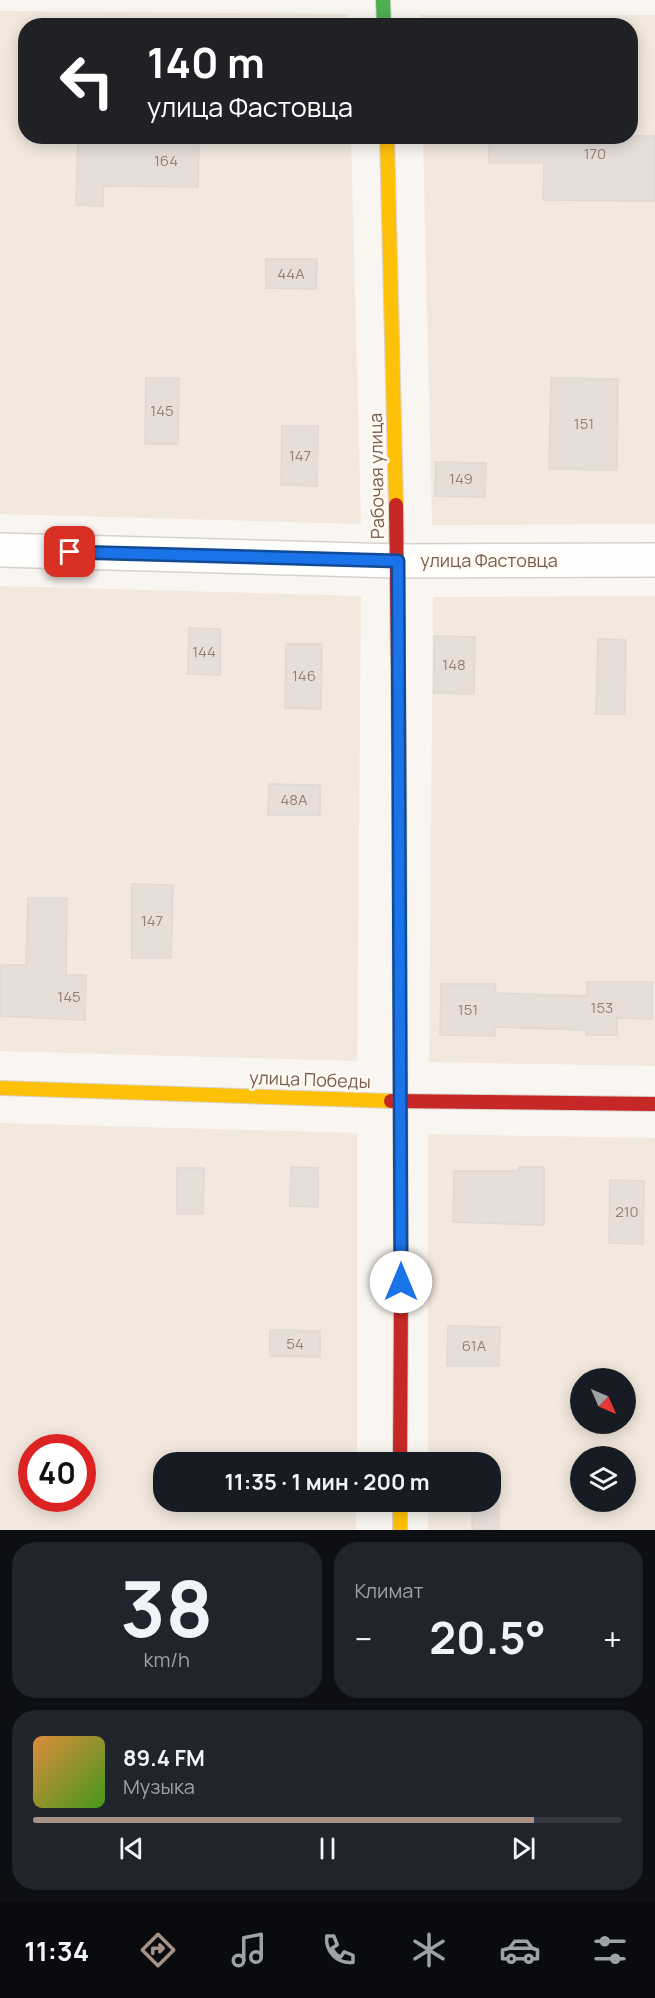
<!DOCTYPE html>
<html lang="ru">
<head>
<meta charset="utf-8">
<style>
  :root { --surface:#171b24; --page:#20242c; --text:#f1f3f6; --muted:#9ea1a6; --line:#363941; --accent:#a69286 }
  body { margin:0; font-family:Manrope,sans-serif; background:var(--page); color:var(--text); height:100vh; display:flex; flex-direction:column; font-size:22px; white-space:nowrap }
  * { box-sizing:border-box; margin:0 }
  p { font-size:20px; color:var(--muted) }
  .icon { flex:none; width:33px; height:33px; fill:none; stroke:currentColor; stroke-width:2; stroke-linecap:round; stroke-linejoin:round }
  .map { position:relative; height:1530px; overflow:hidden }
  .sheet { display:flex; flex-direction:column; gap:12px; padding:12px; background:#0d0f14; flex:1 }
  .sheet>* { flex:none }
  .banner { position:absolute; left:18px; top:18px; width:620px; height:126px; border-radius:24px; box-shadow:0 3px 15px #0003; background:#202124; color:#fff; overflow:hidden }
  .needle { width:39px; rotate:135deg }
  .buttons { position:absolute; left:570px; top:1368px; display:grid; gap:12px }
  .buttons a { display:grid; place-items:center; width:66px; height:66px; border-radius:50%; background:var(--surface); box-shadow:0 3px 15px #0003; font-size:30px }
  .speed { position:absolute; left:18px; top:1434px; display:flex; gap:12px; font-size:30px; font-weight:700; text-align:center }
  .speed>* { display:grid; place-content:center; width:78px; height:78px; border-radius:50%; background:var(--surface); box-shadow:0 3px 15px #0003; line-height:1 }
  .speed .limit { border:9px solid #d22; background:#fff; color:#111 }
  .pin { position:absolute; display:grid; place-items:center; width:51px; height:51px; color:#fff; margin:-26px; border-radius:12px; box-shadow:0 3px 9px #0006 }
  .me { position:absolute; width:66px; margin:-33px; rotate:0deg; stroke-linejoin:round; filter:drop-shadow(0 0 4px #0008) }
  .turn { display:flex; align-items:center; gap:21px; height:126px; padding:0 30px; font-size:27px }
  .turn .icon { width:78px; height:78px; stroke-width:2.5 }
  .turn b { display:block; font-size:42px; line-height:51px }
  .big { font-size:45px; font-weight:700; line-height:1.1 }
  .sheet .card { flex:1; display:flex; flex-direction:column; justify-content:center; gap:9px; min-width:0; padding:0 21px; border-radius:24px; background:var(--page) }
  .sheet .dial { align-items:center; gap:0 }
  .dial b { font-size:78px; line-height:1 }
  .song { display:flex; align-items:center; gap:18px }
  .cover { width:72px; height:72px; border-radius:9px; background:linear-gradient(135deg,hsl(30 70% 55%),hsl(100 70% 35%)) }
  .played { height:6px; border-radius:3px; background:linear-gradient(90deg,var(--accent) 85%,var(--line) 85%) }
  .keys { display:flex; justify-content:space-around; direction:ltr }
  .heat { display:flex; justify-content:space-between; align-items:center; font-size:33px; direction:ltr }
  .sheet .tiles { flex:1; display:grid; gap:12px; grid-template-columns:1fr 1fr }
  .card:last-child { grid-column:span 2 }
  .trip { position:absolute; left:153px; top:1452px; width:348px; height:60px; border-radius:24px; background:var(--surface); box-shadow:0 3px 15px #0003; font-weight:700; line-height:60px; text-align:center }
  .menu { display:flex; height:96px; justify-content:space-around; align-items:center; background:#090b0e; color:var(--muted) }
  .menu .icon { width:42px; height:42px }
  .menu .selected { color:var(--accent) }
  .menu b { font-size:27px; color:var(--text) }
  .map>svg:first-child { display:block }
  .residential { fill:#f2e8de; fill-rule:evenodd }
  .building { fill:#e6ded7; stroke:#e2d8d2; stroke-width:1.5 }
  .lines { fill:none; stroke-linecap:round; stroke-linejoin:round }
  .street-casing { stroke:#d7d1cb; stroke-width:36 }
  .fast-casing { stroke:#d9d2cb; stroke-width:16 }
  .slow-casing { stroke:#d9d2cb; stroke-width:16 }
  .jam-casing { stroke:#d9d2cb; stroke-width:16 }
  .street { stroke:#fefefd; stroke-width:33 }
  .fast { stroke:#4caf50; stroke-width:14 }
  .slow { stroke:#ffc107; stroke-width:14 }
  .jam { stroke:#c62828; stroke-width:14 }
  .route-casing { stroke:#114b97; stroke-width:15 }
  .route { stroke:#1a73e8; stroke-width:10 }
  .labels { text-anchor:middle; stroke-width:5; stroke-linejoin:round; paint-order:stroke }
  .number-label { font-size:15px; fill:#977e72 }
  .street-label { font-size:18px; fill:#7a5c4d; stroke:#fffaf3 }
</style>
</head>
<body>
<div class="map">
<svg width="655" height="1530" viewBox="0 0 655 1530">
  <rect width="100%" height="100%" fill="#f9f5f0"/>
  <g class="residential">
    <polygon points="0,11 348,14 348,26 26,26 26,136 351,137 361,524 0,514"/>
    <polygon points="420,15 655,15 655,524 432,525 423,137 630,136 630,26 420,25"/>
    <polygon points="0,586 361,596 357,1061 0,1051"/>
    <polygon points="655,596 655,1066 429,1062 433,597"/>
    <path d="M 0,1123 L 357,1133 L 357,1462 L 164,1462 L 164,1502 L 356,1502 L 356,1530 L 0,1530 ZM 32,1448 L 82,1448 L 82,1498 L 32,1498 Z"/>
    <path d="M 428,1134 L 655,1138 L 655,1530 L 428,1530 L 428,1502 L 490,1502 L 490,1462 L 428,1462 ZM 580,1378 L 626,1378 L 626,1424 L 580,1424 ZM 580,1456 L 626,1456 L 626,1502 L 580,1502 Z"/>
  </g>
  <g class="building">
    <polygon points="78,136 199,136 198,187 103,186 103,206 76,205"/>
    <polygon points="489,136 655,136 655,201 543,200 544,163 489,163"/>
    <polygon points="266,259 317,259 316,289 266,288"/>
    <polygon points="146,378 179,378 178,444 145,444"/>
    <polygon points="551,378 618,379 617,470 549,469"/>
    <polygon points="282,426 318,426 317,486 281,485"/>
    <polygon points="436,462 486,463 485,497 435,496"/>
    <polygon points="189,628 220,629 220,675 188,674"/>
    <polygon points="434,636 475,637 474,694 434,693"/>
    <polygon points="598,639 626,640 625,714 596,714"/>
    <polygon points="286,644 322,644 321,709 285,708"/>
    <polygon points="269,784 320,785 320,815 268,815"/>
    <polygon points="132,884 173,885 171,958 132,958"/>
    <polygon points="28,898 67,898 66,975 86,975 85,1020 0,1016 0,965 26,965"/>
    <polygon points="587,982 652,982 652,1019 617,1018 617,1035 586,1035 586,1030 495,1027 495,1036 440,1035 441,984 496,984 495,993 587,996"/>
    <polygon points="291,1167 318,1168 318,1207 290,1206"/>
    <polygon points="519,1167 544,1167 544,1225 453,1222 454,1171 519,1171"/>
    <polygon points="177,1168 204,1168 203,1214 177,1214"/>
    <polygon points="610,1180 644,1181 643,1244 609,1243"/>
    <polygon points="448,1326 500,1327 499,1366 447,1366"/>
    <polygon points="270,1330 320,1331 320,1357 270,1356"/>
    <rect x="472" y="1502" width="27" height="28"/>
  </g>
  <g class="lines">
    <g class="street-casing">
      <polyline id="street" points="0,550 397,561 655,560"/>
    </g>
    <g class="fast-casing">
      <g id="fast">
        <polyline points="383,0 384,26"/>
        <polyline points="399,752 401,1297"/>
      </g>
    </g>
    <g class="slow-casing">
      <g id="slow">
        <polyline points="387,136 396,505"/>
        <polyline points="0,1088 391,1101"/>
        <polyline points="400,1502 400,1530"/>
      </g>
    </g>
    <g class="jam-casing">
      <g id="jam">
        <polyline points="396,505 399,752"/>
        <polyline points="391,1101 655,1104"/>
        <polyline points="400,1462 401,1297"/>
      </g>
    </g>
    <use href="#street" class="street"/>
    <use href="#fast" class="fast"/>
    <use href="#slow" class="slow"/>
    <use href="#jam" class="jam"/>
  </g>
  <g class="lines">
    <g class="route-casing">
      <polyline id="route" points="70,552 398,561 401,1282"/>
    </g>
    <use href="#route" class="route"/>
  </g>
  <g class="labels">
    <g class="number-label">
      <text x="595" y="159">170</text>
      <text x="166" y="166">164</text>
      <text x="291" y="279">44А</text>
      <text x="162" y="416">145</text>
      <text x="584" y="429">151</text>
      <text x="300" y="461">147</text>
      <text x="461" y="484">149</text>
      <text x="204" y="657">144</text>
      <text x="454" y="670">148</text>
      <text x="304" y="681">146</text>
      <text x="294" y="805">48А</text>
      <text x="152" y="926">147</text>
      <text x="69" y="1002">145</text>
      <text x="602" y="1013">153</text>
      <text x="468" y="1015">151</text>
      <text x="627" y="1217">210</text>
      <text x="295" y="1349">54</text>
      <text x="474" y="1351">61А</text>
    </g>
    <g class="street-label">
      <text transform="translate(377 476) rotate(-91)" y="6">Рабочая улица</text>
      <text x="489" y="567">улица Фастовца</text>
      <text transform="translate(310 1080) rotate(2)" y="6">улица Победы</text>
    </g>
  </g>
</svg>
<div class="buttons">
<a><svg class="needle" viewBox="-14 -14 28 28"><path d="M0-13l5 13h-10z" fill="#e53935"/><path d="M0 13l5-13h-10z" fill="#9ea1a6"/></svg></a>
<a><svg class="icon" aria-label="layers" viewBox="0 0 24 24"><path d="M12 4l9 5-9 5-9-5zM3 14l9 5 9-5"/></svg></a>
</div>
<div class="speed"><div class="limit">40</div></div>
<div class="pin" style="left:70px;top:552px;background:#d93025"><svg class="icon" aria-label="arrive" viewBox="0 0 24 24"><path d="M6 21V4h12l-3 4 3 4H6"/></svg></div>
<svg class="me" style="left:401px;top:1282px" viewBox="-20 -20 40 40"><circle r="19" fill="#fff"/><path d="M0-13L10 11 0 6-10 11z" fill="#1a73e8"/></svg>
<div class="trip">11:35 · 1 мин · 200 m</div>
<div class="banner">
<div class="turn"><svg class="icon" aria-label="left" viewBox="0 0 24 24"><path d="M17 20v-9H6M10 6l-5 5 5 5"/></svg><div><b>140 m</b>улица Фастовца</div></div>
</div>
</div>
<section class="sheet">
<div class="tiles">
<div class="card dial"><b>38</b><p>km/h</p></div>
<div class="card"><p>Климат</p>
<div class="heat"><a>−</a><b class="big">20.5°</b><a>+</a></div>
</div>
<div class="card">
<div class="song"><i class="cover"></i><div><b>89.4 FM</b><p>Музыка</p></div></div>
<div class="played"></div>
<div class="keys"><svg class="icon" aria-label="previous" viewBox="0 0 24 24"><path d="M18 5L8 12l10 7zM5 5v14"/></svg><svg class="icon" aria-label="pause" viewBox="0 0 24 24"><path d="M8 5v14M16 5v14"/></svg><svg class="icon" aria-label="next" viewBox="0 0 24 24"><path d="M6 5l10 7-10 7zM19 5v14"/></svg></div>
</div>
</div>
</section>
<nav class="menu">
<b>11:34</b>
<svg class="icon selected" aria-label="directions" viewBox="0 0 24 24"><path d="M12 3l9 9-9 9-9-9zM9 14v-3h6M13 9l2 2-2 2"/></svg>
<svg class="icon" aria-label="music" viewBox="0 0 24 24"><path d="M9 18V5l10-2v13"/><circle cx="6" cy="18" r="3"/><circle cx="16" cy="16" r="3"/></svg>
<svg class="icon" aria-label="phone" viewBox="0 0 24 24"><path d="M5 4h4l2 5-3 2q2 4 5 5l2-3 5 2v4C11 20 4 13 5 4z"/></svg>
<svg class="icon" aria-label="climate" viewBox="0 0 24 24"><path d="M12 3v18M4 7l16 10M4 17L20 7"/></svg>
<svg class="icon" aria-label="car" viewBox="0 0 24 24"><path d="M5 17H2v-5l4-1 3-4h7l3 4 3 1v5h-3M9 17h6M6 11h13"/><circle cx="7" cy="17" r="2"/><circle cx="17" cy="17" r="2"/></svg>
<svg class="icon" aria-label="filters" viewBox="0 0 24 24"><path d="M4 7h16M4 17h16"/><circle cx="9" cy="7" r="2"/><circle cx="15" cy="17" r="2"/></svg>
</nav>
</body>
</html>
